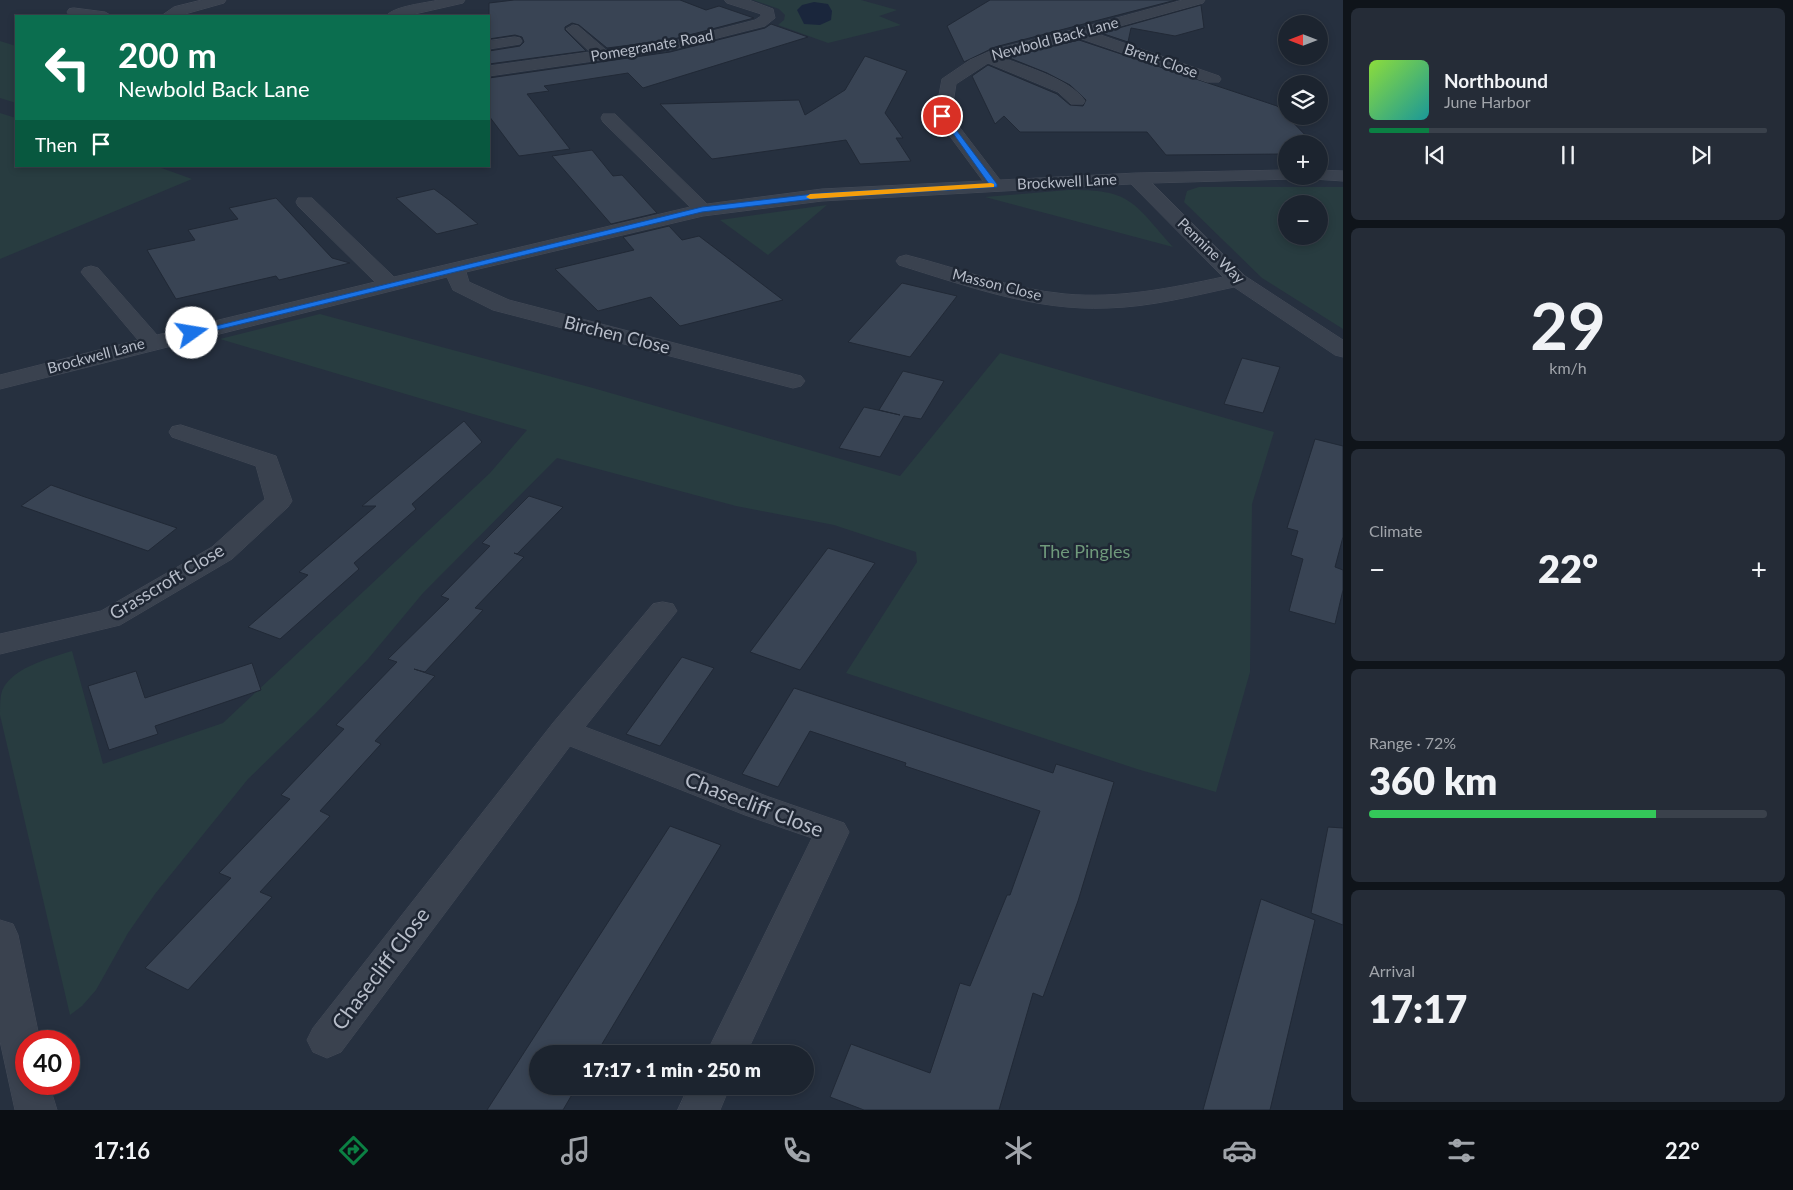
<!DOCTYPE html>
<html lang="en">
<head>
<meta charset="utf-8">
<style>
  :root { --surface:#1c242f; --page:#252c37; --text:#f1f3f6; --muted:#a0a4aa; --line:#3a414b; --accent:#0b8043 }
  body { margin:0; font-family:Lato,sans-serif; background:var(--page); color:var(--text); height:100vh; display:flex; flex-direction:column; font-size:19px; white-space:nowrap }
  * { box-sizing:border-box; margin:0 }
  p { font-size:16px; color:var(--muted) }
  .icon { flex:none; width:28px; height:28px; fill:none; stroke:currentColor; stroke-width:2; stroke-linecap:round; stroke-linejoin:round }
  .map { position:relative; flex:1; overflow:hidden }
  .side { display:flex; flex-direction:column; gap:8px; padding:8px; background:#0f141a; width:450px }
  .side>* { flex:none }
  .guide { position:absolute; left:15px; top:15px; width:475px; height:152px; border-radius:0px; box-shadow:0 2px 8px #0003,0 0 0 1px var(--line); background:#0b6e4f; color:#fff; overflow:hidden }
  .needle { width:32px; rotate:270deg }
  .tools { position:absolute; left:1278px; top:15px; display:grid; gap:10px }
  .tools a { display:grid; place-items:center; width:50px; height:50px; border-radius:50%; background:var(--surface); box-shadow:0 2px 8px #0003,0 0 0 1px var(--line); font-size:25px }
  .speed { position:absolute; left:15px; top:1030px; display:flex; gap:10px; font-size:25px; font-weight:700; text-align:center }
  .speed>* { display:grid; place-content:center; width:65px; height:65px; border-radius:50%; background:var(--surface); box-shadow:0 2px 8px #0003,0 0 0 1px var(--line); line-height:1 }
  .speed .limit { border:8px solid #d22; background:#fff; color:#111 }
  .pin { position:absolute; display:grid; place-items:center; width:42px; height:42px; color:#fff; margin:-21px; border:2px solid #fff; border-radius:50%; box-shadow:0 1px 5px #0007 }
  .me { position:absolute; width:55px; margin:-28px; rotate:77deg; stroke-linejoin:round; filter:drop-shadow(0 0 4px #0008) }
  .turn { display:flex; align-items:center; gap:18px; height:105px; padding:0 20px; font-size:22px }
  .turn .icon { width:65px; height:65px; stroke-width:2.5 }
  .turn b { display:block; font-size:35px; line-height:42px }
  .then { display:flex; align-items:center; height:48px; padding:0 20px; background:#0003; gap:10px; font-size:19px }
  .big { font-size:38px; font-weight:800; line-height:1.1 }
  .side .card { flex:1; display:flex; flex-direction:column; justify-content:center; gap:8px; min-width:0; padding:0 18px; border-radius:8px; background:var(--page) }
  .side .dial { align-items:center; gap:0 }
  .dial b { font-size:65px; line-height:1 }
  .song { display:flex; align-items:center; gap:15px }
  .cover { width:60px; height:60px; border-radius:8px; background:linear-gradient(135deg,hsl(90 70% 55%),hsl(180 70% 35%)) }
  .played { height:5px; border-radius:2px; background:linear-gradient(90deg,var(--accent) 15%,var(--line) 15%) }
  .keys { display:flex; justify-content:space-around; direction:ltr }
  .heat { display:flex; justify-content:space-between; align-items:center; font-size:28px; direction:ltr }
  .charge { height:8px; border-radius:4px; background:linear-gradient(90deg,#34c759 72%,var(--line) 0) }
  .trip { position:absolute; left:529px; top:1045px; width:285px; height:50px; border-radius:25px; background:var(--surface); box-shadow:0 2px 8px #0003,0 0 0 1px var(--line); font-weight:800; line-height:50px; text-align:center }
  .menu { display:flex; height:80px; justify-content:space-around; align-items:center; background:#0b0e13; color:var(--muted) }
  .menu .icon { width:35px; height:35px }
  .menu .on { color:var(--accent) }
  .menu b { font-size:22px; color:var(--text) }
  main { display:flex; flex:1; min-height:0 }
  .map>svg:first-child { display:block }
  .green { fill:#283c40; fill-rule:evenodd }
  .water { fill:#1a263c }
  .building { fill:#394454; stroke:#212936 }
  .lines { fill:none; stroke-linecap:round; stroke-linejoin:round }
  .minor-casing { stroke:#444b58; stroke-width:1 }
  .minor { fill:#3a424f; fill-rule:evenodd }
  .route { fill:#1a73e8; stroke:#114b97 }
  .slow { fill:#f59e0b }
  .labels { text-anchor:middle; stroke-width:5; stroke-linejoin:round; paint-order:stroke }
  .far-street-label { font-size:15px; fill:#b7bdc9; stroke:#1f2734 }
  .street-label { font-size:18px; fill:#b7bdc9; stroke:#1f2734 }
  .park-label { font-size:18px; fill:#6f997b; stroke:#1f2734 }
  .near-street-label { font-size:21px; fill:#b7bdc9; stroke:#1f2734 }
</style>
</head>
<body>
<main>
<div class="map">
<svg width="1343" height="1110" viewBox="0 0 1343 1110">
  <rect width="100%" height="100%" fill="#26303f"/>
  <g class="green">
    <polygon points="753,0 861,0 897,10 879,16 901,25 828,43 778,25 784,20 785,15 779,9"/>
    <polygon points="0,41 16,46 16,103 0,98"/>
    <polygon points="0,113 16,118 16,166 156,166 192,179 0,259"/>
    <path d="M 1199,187 L 1343,187 L 1343,329 L 1262,278 L 1184,202 L 1187,191 ZM 1286,204 L 1319,204 L 1319,236 L 1286,236 Z"/>
    <path d="M 1068,190 C 1131,189 1133,202 1173,247 L 985,197 Z"/>
    <polygon points="827,205 768,255 720,220"/>
    <path d="M 320,314 L 593,388 L 900,476 L 1000,353 L 1274,432 L 1252,504 L 1250,672 L 1216,792 L 1137,769 L 846,673 L 917,562 L 916,552 L 834,525 L 736,506 L 557,458 L 423,593 L 368,659 L 315,714 L 248,779 L 155,894 L 128,933 L 96,990 L 82,1006 L 70,1015 L 0,715 C 0,708 0,701 1,695 C 6,669 50,658 72,651 L 103,764 L 223,723 L 490,473 L 527,430 L 220,339 Z"/>
  </g>
  <polygon class="water" points="814,2 828,4 832,11 831,20 820,25 804,24 797,10 802,5"/>
  <g class="building">
    <polygon points="514,0 680,0 706,10 719,6 754,18 670,40 607,48 579,25 572,23 565,27 565,30 586,51 489,64 489,51 520,46 524,42 522,37 515,35 489,39 489,3"/>
    <polygon points="990,0 1176,0 995,47 964,62 947,26"/>
    <polygon points="1201,5 1204,28 1175,36 1131,28 1128,42 1101,33"/>
    <polygon points="771,24 808,37 643,88 628,73 544,86 549,91 527,94 570,149 519,156 489,116 489,78 670,52 765,28"/>
    <polygon points="1079,40 1277,106 1314,144 1286,144 1286,154 1166,155 1147,132 1020,132 1004,116 995,124 972,76 988,65 1057,94 1070,105 1083,106 1086,100 1070,85 1047,73 1007,57"/>
    <polygon points="865,56 907,71 885,113 903,138 896,138 911,161 860,164 846,140 712,159 660,104 799,100 805,115 845,90"/>
    <polygon points="592,150 613,176 622,175 657,213 611,224 552,156"/>
    <polygon points="434,189 449,200 478,224 437,234 396,198"/>
    <polygon points="276,198 332,258 350,263 279,280 276,276 176,299 147,250 195,240 188,230 238,219 229,208"/>
    <polygon points="669,226 682,240 699,236 783,300 680,326 651,297 598,311 555,269 634,250 623,237"/>
    <polygon points="902,283 957,296 910,357 848,342"/>
    <polygon points="1242,358 1280,367 1263,413 1224,404"/>
    <polygon points="903,371 944,381 921,419 904,416 880,457 839,448 864,407 900,415 879,410"/>
    <polygon points="464,421 482,442 412,504 416,509 354,563 359,569 280,639 248,627 308,575 299,572 376,506 362,506"/>
    <polygon points="1315,439 1343,446 1343,537 1335,567 1343,570 1343,590 1335,624 1289,611 1303,559 1291,555 1298,531 1287,528"/>
    <polygon points="51,485 82,496 177,528 148,551 21,506"/>
    <polygon points="529,496 563,507 517,554 514,553 524,557 475,608 483,610 425,672 414,669 435,676 375,741 381,744 320,811 330,816 260,892 272,897 188,990 145,968 231,878 219,873 290,799 281,795 344,729 336,725 397,662 388,659 449,599 441,596 490,546 482,543"/>
    <polygon points="828,548 875,563 800,670 750,652"/>
    <polygon points="682,657 714,668 660,746 626,734"/>
    <polygon points="252,663 261,690 155,726 158,734 109,750 88,686 136,671 145,698"/>
    <polygon points="794,688 1053,773 1056,764 1114,782 1078,901 1043,997 1033,993 999,1110 864,1110 830,1097 851,1044 930,1073 960,983 970,986 1007,895 1010,895 1040,811 905,766 906,763 810,731 778,787 742,774"/>
    <polygon points="670,826 721,845 596,1054 538,1054 538,1086 577,1086 563,1110 487,1110"/>
    <polygon points="1328,827 1343,828 1343,925 1311,913"/>
    <polygon points="1261,899 1315,920 1270,1110 1203,1110"/>
  </g>
  <g class="lines">
    <g class="minor-casing">
      <g id="minor">
        <polygon points="202,0 226,0 224,3 178,16 161,16 174,7"/>
        <path d="M 439,0 L 465,0 L 463,3 L 406,16 L 386,16 C 394,6 426,3 439,0 Z"/>
        <polygon points="725,0 749,0 773,9 775,18 765,26 670,50 489,76 489,66 590,52 566,29 573,25 578,26 606,50 670,42 755,20 761,16 761,14 727,3"/>
        <path d="M 1183,0 L 1205,0 L 1203,3 L 1095,33 L 1219,76 L 1221,79 L 1219,82 L 1207,82 L 1079,38 L 1001,57 C 1026,67 1070,79 1085,101 L 1083,104 L 1071,104 L 1058,92 L 988,63 L 956,84 L 951,116 L 1000,180 L 1136,173 L 1286,170 L 1286,176 L 1294,176 L 1292,179 L 1152,183 L 1245,276 L 1343,340 L 1343,357 L 1335,355 L 1234,287 C 1192,296 1150,307 1107,308 C 1035,311 967,286 899,265 L 896,261 L 899,257 L 906,255 C 959,268 1010,289 1065,294 C 1119,299 1171,288 1223,277 L 1131,184 L 822,201 L 703,216 L 466,272 L 469,282 L 509,300 L 801,376 L 805,381 L 801,386 L 793,388 L 493,310 L 453,290 L 447,277 L 0,389 L 0,375 L 138,340 L 84,276 L 81,272 L 84,268 L 91,266 L 98,268 L 157,335 L 375,282 L 298,206 L 296,202 L 298,198 L 312,198 L 394,277 L 690,207 L 603,122 L 601,118 L 603,114 L 615,114 L 707,204 L 822,189 L 983,181 L 935,116 L 942,79 L 970,60 L 995,49 L 1076,29 Z"/>
        <polygon points="74,8 105,12 112,16 69,15 67,12 69,9"/>
        <polygon points="515,37 520,38 522,41 520,44 489,49 489,41"/>
        <polygon points="1319,170 1343,171 1343,181 1313,179 1311,176 1319,176"/>
        <polygon points="181,425 276,456 292,501 288,507 232,559 120,625 0,654 0,634 101,611 212,547 265,499 256,466 172,437 169,432 172,427"/>
        <polygon points="663,602 673,604 677,611 585,727 769,797 844,823 849,832 746,1054 706,1054 812,838 745,815 570,746 341,1052 327,1058 313,1052 307,1040 313,1028 553,723 653,604"/>
        <polygon points="0,920 13,924 18,935 40,1041 26,1041 26,1084 49,1084 57,1110 15,1110 0,1041"/>
        <polygon points="689,1086 730,1086 720,1110 678,1110"/>
      </g>
    </g>
    <use href="#minor" class="minor"/>
  </g>
  <polygon class="route" points="940,115 945,115 997,184 997,187 822,198 702,212 192,336 187,333 702,207 822,193 989,184"/>
  <polygon class="slow" points="991,183 994,184 994,187 810,199 806,197 810,194"/>
  <g class="labels">
    <g class="far-street-label">
      <text transform="translate(1055 39) rotate(-15)" y="5">Newbold Back Lane</text>
      <text transform="translate(652 46) rotate(-10)" y="5">Pomegranate Road</text>
      <text transform="translate(1161 61) rotate(19)" y="5">Brent Close</text>
      <text transform="translate(1067 182) rotate(-3)" y="5">Brockwell Lane</text>
      <text transform="translate(1211 251) rotate(44)" y="5">Pennine Way</text>
      <text transform="translate(997 285) rotate(14)" y="5">Masson Close</text>
      <text transform="translate(96 356) rotate(-15)" y="5">Brockwell Lane</text>
    </g>
    <g class="street-label">
      <text transform="translate(617 335) rotate(14)" y="6">Birchen Close</text>
      <text transform="translate(167 582) rotate(-31)" y="6">Grasscroft Close</text>
    </g>
    <g class="park-label">
      <text x="1085" y="558">The Pingles</text>
    </g>
    <g class="near-street-label">
      <text transform="translate(754 805) rotate(21)" y="7">Chasecliff Close</text>
      <text transform="translate(381 969) rotate(-53)" y="7">Chasecliff Close</text>
    </g>
  </g>
</svg>
<div class="tools">
<a><svg class="needle" viewBox="-14 -14 28 28"><path d="M0-13l5 13h-10z" fill="#e53935"/><path d="M0 13l5-13h-10z" fill="#a0a4aa"/></svg></a>
<a><svg class="icon" aria-label="layers" viewBox="0 0 24 24"><path d="M12 4l9 5-9 5-9-5zM3 14l9 5 9-5"/></svg></a>
<a>+</a>
<a>−</a>
</div>
<div class="speed"><div class="limit">40</div></div>
<div class="pin" style="left:942px;top:116px;background:#d93025"><svg class="icon" aria-label="arrive" viewBox="0 0 24 24"><path d="M6 21V4h12l-3 4 3 4H6"/></svg></div>
<svg class="me" style="left:192px;top:333px" viewBox="-20 -20 40 40"><circle r="19" fill="#fff"/><path d="M0-13L10 11 0 6-10 11z" fill="#1a73e8"/></svg>
<div class="trip">17:17 · 1 min · 250 m</div>
<div class="guide">
<div class="turn"><svg class="icon" aria-label="left" viewBox="0 0 24 24"><path d="M17 20v-9H6M10 6l-5 5 5 5"/></svg><div><b>200 m</b>Newbold Back Lane</div></div>
<div class="then">Then<svg class="icon" aria-label="arrive" viewBox="0 0 24 24"><path d="M6 21V4h12l-3 4 3 4H6"/></svg></div>
</div>
</div>
<section class="side">
<div class="card">
<div class="song"><i class="cover"></i><div><b>Northbound</b><p>June Harbor</p></div></div>
<div class="played"></div>
<div class="keys"><svg class="icon" aria-label="previous" viewBox="0 0 24 24"><path d="M18 5L8 12l10 7zM5 5v14"/></svg><svg class="icon" aria-label="pause" viewBox="0 0 24 24"><path d="M8 5v14M16 5v14"/></svg><svg class="icon" aria-label="next" viewBox="0 0 24 24"><path d="M6 5l10 7-10 7zM19 5v14"/></svg></div>
</div>
<div class="card dial"><b>29</b><p>km/h</p></div>
<div class="card"><p>Climate</p>
<div class="heat"><a>−</a><b class="big">22°</b><a>+</a></div>
</div>
<div class="card"><p>Range · 72%</p><b class="big">360 km</b><div class="charge"></div></div>
<div class="card"><p>Arrival</p><b class="big">17:17</b></div>
</section>
</main>
<nav class="menu">
<b>17:16</b>
<svg class="icon on" aria-label="directions" viewBox="0 0 24 24"><path d="M12 3l9 9-9 9-9-9zM9 14v-3h6M13 9l2 2-2 2"/></svg>
<svg class="icon" aria-label="music" viewBox="0 0 24 24"><path d="M9 18V5l10-2v13"/><circle cx="6" cy="18" r="3"/><circle cx="16" cy="16" r="3"/></svg>
<svg class="icon" aria-label="phone" viewBox="0 0 24 24"><path d="M5 4h4l2 5-3 2q2 4 5 5l2-3 5 2v4C11 20 4 13 5 4z"/></svg>
<svg class="icon" aria-label="climate" viewBox="0 0 24 24"><path d="M12 3v18M4 7l16 10M4 17L20 7"/></svg>
<svg class="icon" aria-label="car" viewBox="0 0 24 24"><path d="M5 17H2v-5l4-1 3-4h7l3 4 3 1v5h-3M9 17h6M6 11h13"/><circle cx="7" cy="17" r="2"/><circle cx="17" cy="17" r="2"/></svg>
<svg class="icon" aria-label="filters" viewBox="0 0 24 24"><path d="M4 7h16M4 17h16"/><circle cx="9" cy="7" r="2"/><circle cx="15" cy="17" r="2"/></svg>
<b>22°</b>
</nav>
</body>
</html>
